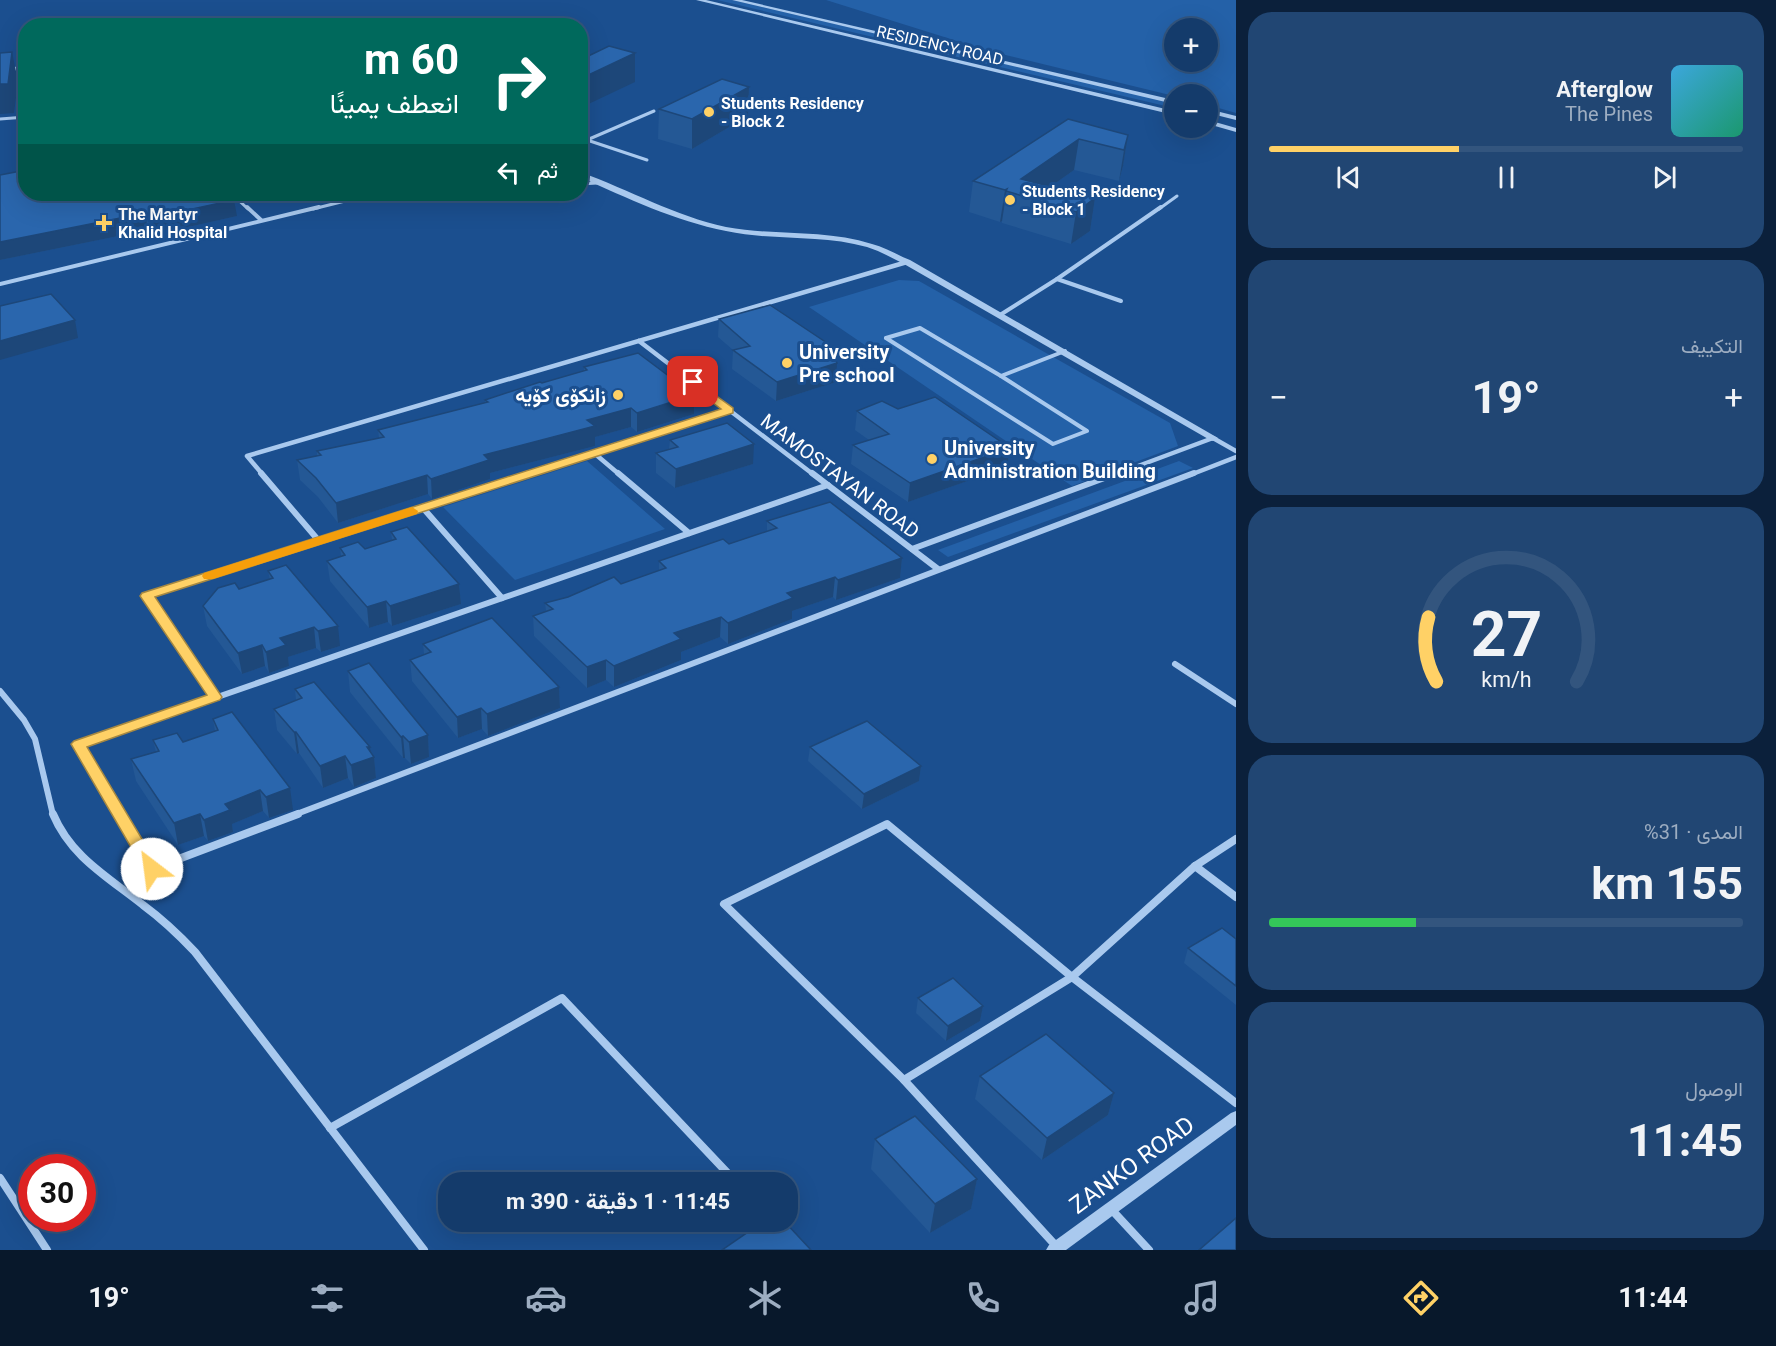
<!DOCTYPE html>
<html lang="ar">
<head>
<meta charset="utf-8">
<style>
  :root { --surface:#143b6b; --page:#214673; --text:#f1f3f6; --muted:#9dadc1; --line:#33557e; --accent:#ffd166 }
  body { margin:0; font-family:Roboto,Vazirmatn,sans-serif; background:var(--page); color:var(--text); direction:rtl; height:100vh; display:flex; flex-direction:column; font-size:22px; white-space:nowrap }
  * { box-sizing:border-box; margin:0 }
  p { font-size:20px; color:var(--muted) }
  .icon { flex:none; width:33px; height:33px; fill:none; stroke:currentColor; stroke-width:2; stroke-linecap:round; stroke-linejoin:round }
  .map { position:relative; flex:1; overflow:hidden; direction:ltr }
  .details { display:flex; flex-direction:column; gap:12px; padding:12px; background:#0b203b; width:540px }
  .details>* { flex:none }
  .hud { position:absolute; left:18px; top:18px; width:570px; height:183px; border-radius:24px; box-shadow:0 6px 24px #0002,0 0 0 2px var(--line); direction:rtl; background:#00695c; color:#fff; overflow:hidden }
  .controls { position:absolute; left:1164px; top:18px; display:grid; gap:12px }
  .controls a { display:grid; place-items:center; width:54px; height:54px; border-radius:50%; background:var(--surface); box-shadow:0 6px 24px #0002,0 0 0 2px var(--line); font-size:30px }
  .speed { position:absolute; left:18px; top:1154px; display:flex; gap:12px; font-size:30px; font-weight:700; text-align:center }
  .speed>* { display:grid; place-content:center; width:78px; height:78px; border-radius:50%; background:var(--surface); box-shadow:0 6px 24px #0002,0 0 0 2px var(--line); line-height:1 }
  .speed .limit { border:9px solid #d22; background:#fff; color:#111 }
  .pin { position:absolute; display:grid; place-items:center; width:51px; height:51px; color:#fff; margin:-26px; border-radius:12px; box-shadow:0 3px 9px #0006 }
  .me { position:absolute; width:66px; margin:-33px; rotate:330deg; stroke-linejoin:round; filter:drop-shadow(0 0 4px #0008) }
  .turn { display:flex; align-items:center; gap:21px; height:126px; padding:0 30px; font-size:27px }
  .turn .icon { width:78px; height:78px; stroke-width:2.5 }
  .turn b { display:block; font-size:42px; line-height:51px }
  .then { display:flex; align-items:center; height:57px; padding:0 30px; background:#0003; gap:12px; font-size:22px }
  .big { font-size:45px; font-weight:700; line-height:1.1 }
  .details .tile { flex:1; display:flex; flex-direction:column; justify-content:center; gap:9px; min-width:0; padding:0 21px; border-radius:24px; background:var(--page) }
  .details .dial { align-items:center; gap:0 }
  .dial svg { height:156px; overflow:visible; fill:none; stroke:var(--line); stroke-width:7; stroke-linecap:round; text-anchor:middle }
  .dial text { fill:var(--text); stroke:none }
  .song { display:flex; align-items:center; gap:18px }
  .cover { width:72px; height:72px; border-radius:9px; background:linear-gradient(135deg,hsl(200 70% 55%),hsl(160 70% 35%)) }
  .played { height:6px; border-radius:3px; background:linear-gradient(90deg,var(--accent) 40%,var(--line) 40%) }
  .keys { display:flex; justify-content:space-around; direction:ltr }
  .heat { display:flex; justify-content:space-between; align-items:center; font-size:33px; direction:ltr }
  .charge { height:9px; border-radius:4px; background:linear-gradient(90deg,#34c759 31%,var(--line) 0) }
  .trip { position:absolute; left:438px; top:1172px; width:360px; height:60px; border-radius:24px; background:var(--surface); box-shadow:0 6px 24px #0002,0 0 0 2px var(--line); font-weight:700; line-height:60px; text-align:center; direction:rtl }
  .menu { display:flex; height:96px; justify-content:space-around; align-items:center; background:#08182b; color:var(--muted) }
  .menu .icon { width:42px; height:42px }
  .menu .active { color:var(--accent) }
  .menu b { font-size:27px; color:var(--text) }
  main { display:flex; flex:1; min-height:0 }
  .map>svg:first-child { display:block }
  .green { fill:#2461a8; fill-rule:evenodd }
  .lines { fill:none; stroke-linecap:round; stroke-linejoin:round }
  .service-far1 { stroke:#a9c9ee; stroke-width:3 }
  .service { stroke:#a9c9ee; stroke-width:4 }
  .minor-far2 { stroke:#a9c9ee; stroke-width:4.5 }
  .minor-far1 { stroke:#a9c9ee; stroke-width:6 }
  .minor { stroke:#a9c9ee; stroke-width:8 }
  .tertiary { fill:#a9c9ee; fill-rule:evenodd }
  .wall { fill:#245895 }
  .shaded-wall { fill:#1d4779 }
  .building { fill:#2a66ad; stroke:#1d4779; stroke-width:1.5 }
  .route { fill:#ffd166; stroke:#a68842; stroke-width:1.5 }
  .slow { fill:#f59e0b }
  .poi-dot { fill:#ffd166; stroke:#1b4f8f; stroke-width:2 }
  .labels { text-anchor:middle; stroke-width:6; stroke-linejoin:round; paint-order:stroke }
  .far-street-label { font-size:16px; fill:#fff; stroke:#1b4f8f }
  .far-poi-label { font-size:16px; font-weight:bold; fill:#fff; stroke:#1b4f8f; text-anchor:start }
  .poi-label { font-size:20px; font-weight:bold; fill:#fff; stroke:#1b4f8f; text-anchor:start }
  .street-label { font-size:20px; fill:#fff; stroke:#1b4f8f }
  .near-street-label { font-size:24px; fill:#fff; stroke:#1b4f8f }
</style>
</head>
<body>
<main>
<section class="details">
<div class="tile">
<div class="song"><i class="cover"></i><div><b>Afterglow</b><p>The Pines</p></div></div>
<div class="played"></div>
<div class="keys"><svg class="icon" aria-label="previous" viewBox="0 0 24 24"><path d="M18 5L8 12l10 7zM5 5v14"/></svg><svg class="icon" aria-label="pause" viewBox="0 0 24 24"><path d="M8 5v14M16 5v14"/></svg><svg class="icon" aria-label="next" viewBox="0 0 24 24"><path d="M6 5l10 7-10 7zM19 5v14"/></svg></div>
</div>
<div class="tile"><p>التكييف</p>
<div class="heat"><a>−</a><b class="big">19°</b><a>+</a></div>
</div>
<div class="tile dial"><svg viewBox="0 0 100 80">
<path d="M14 69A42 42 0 1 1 86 69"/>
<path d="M14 69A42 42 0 0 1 10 36" stroke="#ffd166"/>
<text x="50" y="56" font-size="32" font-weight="700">27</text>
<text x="50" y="72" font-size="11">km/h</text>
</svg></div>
<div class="tile"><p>المدى · 31%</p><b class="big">155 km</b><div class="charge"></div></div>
<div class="tile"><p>الوصول</p><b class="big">11:45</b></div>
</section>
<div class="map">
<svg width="1236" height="1250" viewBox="0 0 1236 1250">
  <rect width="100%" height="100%" fill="#1b4f8f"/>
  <g class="green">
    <polygon points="717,0 732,0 1174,103 1174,108"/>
    <path d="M 826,0 L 1236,0 L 1236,113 L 1208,105 L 1208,94 L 1174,94 L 1174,96 L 989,51 ZM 1208,28 L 1208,62 L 1174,62 L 1174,28 Z"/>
    <polygon points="899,280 919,281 1170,423 1178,446 1072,486 809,307"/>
    <polygon points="587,461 665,529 515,580 443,507"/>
    <polygon points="1179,461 1193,468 948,557 938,550"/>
  </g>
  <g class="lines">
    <g class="service-far1">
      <polyline points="0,119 26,117"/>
      <polyline points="587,140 647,160"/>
      <polyline points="580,143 654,111"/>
      <polyline points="580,184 597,183"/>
      <polyline points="232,194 248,209"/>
      <polyline points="313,209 373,194"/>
      <polyline points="1159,209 1177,196"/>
    </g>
    <g class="service">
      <polyline points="247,207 261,220"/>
      <polyline points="1057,279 1121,301"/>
      <polyline points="0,284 319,207"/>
      <polyline points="1000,315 1057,279 1161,207"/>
      <polyline points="886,338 1053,444 1087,431 1001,376"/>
      <polyline points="886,338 920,328 1001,376 1065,351"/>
    </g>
    <g class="minor-far2">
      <polyline points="639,341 814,475"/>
      <polyline points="594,453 620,475"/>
      <polyline points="263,475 247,456 907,262"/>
      <polyline points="527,475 729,410"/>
      <polyline points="1114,475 1213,438 1236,451"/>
      <polyline points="1190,475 1236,457"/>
    </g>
    <g class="minor-far1">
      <polyline points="261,473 319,541"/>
      <polyline points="618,473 689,533"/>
      <polyline points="812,473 938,569"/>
      <polyline points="423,508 502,598"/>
      <polyline points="912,549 1118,473"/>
      <polyline points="1175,664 1236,704"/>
      <polyline points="0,691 24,720 35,739 53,815"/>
      <polyline points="215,697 147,596 532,473"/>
      <polyline points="120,815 79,745 828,485"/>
      <polyline points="294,815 1194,473"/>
    </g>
    <g class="minor">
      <path d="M 53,814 C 71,857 108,877 143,905 C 162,919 179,935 195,952 L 424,1250"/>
      <polyline points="119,814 152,869 298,814"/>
      <polyline points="1195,866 1236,897"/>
      <polyline points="904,1080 724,904 887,824 1072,977 1236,1103"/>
      <polyline points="330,1128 562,998 736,1182"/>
      <polyline points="0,1178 47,1250"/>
      <polyline points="1111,1209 1149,1250"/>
      <polyline points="1057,1247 904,1080 1072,977 1195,866 1236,839"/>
    </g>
    <g class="tertiary">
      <polygon points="696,0 706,0 1174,111 1174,115"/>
      <polygon points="732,0 742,0 1174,100 1174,104"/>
      <polygon points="26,66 26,70 0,72 0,68"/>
      <polygon points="1208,109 1236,116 1236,120 1208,113"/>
      <polygon points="1208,120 1236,128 1236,132 1208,124"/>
      <path d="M 580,172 C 630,190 675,216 726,227 C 774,236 825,229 872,244 C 885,247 897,255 910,260 L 1218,438 L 1213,441 L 1210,440 L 904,264 C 892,258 880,251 867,247 C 821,234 772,241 726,231 C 675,221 627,198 580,177 Z"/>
      <polygon points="1236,1111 1236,1125 1066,1250 1046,1250 1049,1245 1231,1113"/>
    </g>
  </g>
  <g class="wall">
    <polygon points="749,87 748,116 692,149 658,139 659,109"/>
    <polygon points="1068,119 1128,135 1123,166 1119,181 1074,170 1050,187 1095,198 1090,231 1071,244 1002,223 1002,221 1000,222 969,212 973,181"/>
    <polygon points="0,175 237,216 153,235 148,230 0,260"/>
    <polygon points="719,319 836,382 776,401 732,369 733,350 718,337"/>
    <polygon points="584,367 694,414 637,432 631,427 595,437 595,446 490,473 490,479 432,499 428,494 338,523 318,497 300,480 297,460 317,456 317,451 379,438 378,430 485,403 485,400 584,371"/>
    <polygon points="898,409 1010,448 1007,467 908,502 851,464 853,445 869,440 855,430 857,411"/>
    <polygon points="670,440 753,464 675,488 656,473 656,453 669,449"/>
    <polygon points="767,521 902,558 900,578 836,600 833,597 792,611 792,619 728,644 720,637 681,652 681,660 614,687 606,680 587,688 534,636 533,616 546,611 545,603 621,584 659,570 659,561 729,544 767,532"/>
    <polygon points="391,532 459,584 461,604 392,626 388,622 369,628 330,581 327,561 341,556 340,548 365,549 392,540"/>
    <polygon points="268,571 340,646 321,652 316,648 288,657 289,666 269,673 265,666 242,674 207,626 203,606 270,580"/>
    <polygon points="423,644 559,687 560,708 488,736 482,729 458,738 412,681 410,660 424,654"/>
    <polygon points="348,671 428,735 429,757 411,764 405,758 403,758 350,692"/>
    <polygon points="295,689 370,752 374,757 376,778 354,787 348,778 323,788 299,753 297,754 277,730 274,709 296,700"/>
    <polygon points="213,719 293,810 269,818 263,811 232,824 233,832 208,841 204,836 178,845 136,781 131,759 156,752 153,740 183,742 215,731"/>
    <polygon points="810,747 921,766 919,781 862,809 808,761"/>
    <polygon points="1236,939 1236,1005 1184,963 1188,948"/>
    <polygon points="918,998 983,1006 980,1021 946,1041 916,1013"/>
    <polygon points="980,1076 1114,1093 1108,1115 1042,1160 975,1099"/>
    <polygon points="875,1139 977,1179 971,1209 930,1233 871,1169"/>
  </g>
  <g class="shaded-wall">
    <polygon points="12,52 18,81 14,113 0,114 0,84"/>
    <polygon points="635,53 635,82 580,108 580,79"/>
    <polygon points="749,87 748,116 692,149 692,119"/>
    <polygon points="1128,135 1123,166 1119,181 1124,150"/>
    <polygon points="1079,139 1074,170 1033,199 1021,179"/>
    <polygon points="1007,189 1002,221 1000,222 1005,190"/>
    <polygon points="1095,198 1090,231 1071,244 1076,212"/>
    <polygon points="234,200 237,216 153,235 151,218"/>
    <polygon points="145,213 148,230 0,260 0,242"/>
    <polygon points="75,320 78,338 0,360 0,341"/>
    <polygon points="837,363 836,382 776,401 777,382"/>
    <polygon points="694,395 694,414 637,432 637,413"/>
    <polygon points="631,408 631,427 595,437 595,446 490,473 490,479 432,499 431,479 484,455 587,420"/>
    <polygon points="754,444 753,464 675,488 676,469"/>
    <polygon points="1010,448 1007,467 908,502 910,483"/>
    <polygon points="427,475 428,494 338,523 336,503"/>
    <polygon points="902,558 900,578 836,600 838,580"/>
    <polygon points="835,577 833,597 792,611 792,619 728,644 728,623 787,593"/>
    <polygon points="459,584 461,604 392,626 390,606"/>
    <polygon points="386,601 388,622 369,628 367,607"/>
    <polygon points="721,617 720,637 681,652 681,660 614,687 614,666 674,633"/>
    <polygon points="338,626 340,646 321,652 318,631"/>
    <polygon points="314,627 316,648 288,657 289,666 269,673 266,652 280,638"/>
    <polygon points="262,645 265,666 242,674 238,653"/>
    <polygon points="606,660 606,680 587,688 587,667"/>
    <polygon points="559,687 560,708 488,736 487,714"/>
    <polygon points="481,708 482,729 458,738 457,717"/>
    <polygon points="294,732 296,732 299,753 297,754"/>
    <polygon points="428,735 429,757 411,764 409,742"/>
    <polygon points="403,736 405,758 403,758 401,737"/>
    <polygon points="367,747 370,747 371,758 374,757 376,778 354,787 351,765"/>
    <polygon points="345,756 348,778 323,788 320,766"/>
    <polygon points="921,766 919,781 862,809 864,794"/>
    <polygon points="290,788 293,810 269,818 266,797"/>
    <polygon points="260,790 263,811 232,824 233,832 208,841 204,820 225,804"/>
    <polygon points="200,814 204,836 178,845 174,823"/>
    <polygon points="983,1006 980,1021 946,1041 948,1026"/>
    <polygon points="1114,1093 1108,1115 1042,1160 1047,1138"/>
    <polygon points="977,1179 971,1209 930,1233 935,1204"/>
  </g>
  <g class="building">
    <polygon points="609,46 635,53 580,79 580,60"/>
    <polygon points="12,52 8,84 0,84 0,53"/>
    <polygon points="722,79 749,87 692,119 659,109"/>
    <polygon points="1068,119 1128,135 1124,150 1079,139 1021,179 1095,198 1076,212 1006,191 1007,189 1005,190 973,181"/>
    <polygon points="26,170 26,194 228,194 234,200 151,218 145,213 0,242 0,175"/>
    <polygon points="51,294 75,320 0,341 0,306"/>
    <polygon points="770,305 827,343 837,363 777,382 733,350 750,346 719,319"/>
    <polygon points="638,353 694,395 637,413 631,408 587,420 595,426 484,455 489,460 431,479 427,475 336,503 316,478 297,460 321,455 317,451 384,437 378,430 488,402 485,400 540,382 542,383 587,370 584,367"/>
    <polygon points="935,397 1010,448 910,483 853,445 889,434 857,411 882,401 898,409"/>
    <polygon points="727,423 754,444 676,469 656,453 678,447 670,440"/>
    <polygon points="830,502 902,558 838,580 835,577 787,593 793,598 728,623 721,617 674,633 681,639 614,666 606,660 587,667 533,616 553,609 545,603 568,597 614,577 621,584 666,568 659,561 723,539 729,544 777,528 767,521"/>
    <polygon points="407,527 459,584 390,606 386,601 367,607 327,561 345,555 340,548 358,542 365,549 396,539 391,532"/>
    <polygon points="286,565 338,626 318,631 314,627 280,638 286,645 266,652 262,645 238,653 203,606 218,588 235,583 239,589 273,578 268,571"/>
    <polygon points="492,618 559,687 487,714 481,708 457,717 410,660 431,652 423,644"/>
    <polygon points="369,663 428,735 409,742 403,736 401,737 348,671"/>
    <polygon points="314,682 370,747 367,747 374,757 351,765 345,756 320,766 296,732 294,732 274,709 302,698 295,689"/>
    <polygon points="232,712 290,788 266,797 260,790 225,804 230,810 204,820 200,814 174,823 131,759 159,751 153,740 177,733 183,742 218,730 213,719"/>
    <polygon points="867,721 921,766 864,794 810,747"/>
    <polygon points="1222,928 1236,939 1236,986 1188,948"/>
    <polygon points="953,978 983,1006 948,1026 918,998"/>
    <polygon points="1046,1034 1114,1093 1047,1138 980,1076"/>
    <polygon points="915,1116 977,1179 935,1204 875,1139"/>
    <polygon points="1236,1218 1236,1250 1199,1250"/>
    <polygon points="764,1221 784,1221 811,1250 722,1250"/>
  </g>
  <polygon class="route" points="693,379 733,408 733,413 155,597 222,697 220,700 87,747 160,869 158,873 146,873 71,744 74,741 207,695 140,596 142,593 721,409 689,385 689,380"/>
  <polygon class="slow" points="412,507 418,511 417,514 213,579 204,579 202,576 204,573"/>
  <g class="poi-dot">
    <circle cx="709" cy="112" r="6"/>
    <circle cx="1010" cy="200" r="6"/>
    <path d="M101 214h6v6h6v6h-6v6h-6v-6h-6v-6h6z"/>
    <circle cx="787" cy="363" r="6"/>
    <circle cx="618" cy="395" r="6"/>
    <circle cx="932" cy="459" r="6"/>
  </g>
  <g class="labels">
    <g class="far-street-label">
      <text transform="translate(940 45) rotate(13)" y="6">RESIDENCY ROAD</text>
    </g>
    <g class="far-poi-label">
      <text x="721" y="109">Students Residency<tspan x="721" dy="18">- Block 2</tspan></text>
      <text x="1022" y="197">Students Residency<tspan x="1022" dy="18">- Block 1</tspan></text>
      <text x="118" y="220">The Martyr<tspan x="118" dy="18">Khalid Hospital</tspan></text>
    </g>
    <g class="poi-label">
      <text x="799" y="359">University<tspan x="799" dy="23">Pre school</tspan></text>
      <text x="606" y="402" text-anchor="end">زانکۆی کۆیە</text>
      <text x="944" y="455">University<tspan x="944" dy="23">Administration Building</tspan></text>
    </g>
    <g class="street-label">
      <text transform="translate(840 476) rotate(37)" y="7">MAMOSTAYAN ROAD</text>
    </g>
    <g class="near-street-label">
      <text transform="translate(1132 1165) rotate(-36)" y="8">ZANKO ROAD</text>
    </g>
  </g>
</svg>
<div class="controls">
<a>+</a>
<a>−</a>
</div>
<div class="speed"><div class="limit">30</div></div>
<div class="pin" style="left:693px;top:382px;background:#d93025"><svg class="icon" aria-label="arrive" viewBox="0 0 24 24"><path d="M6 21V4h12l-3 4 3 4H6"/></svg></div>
<svg class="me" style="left:152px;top:869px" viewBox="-20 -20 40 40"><circle r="19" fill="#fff"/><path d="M0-13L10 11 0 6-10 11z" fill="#ffd166"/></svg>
<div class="trip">11:45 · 1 دقيقة · 390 m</div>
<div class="hud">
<div class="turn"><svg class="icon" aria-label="right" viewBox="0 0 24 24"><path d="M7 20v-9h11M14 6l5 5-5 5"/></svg><div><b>60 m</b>انعطف يمينًا</div></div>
<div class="then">ثم<svg class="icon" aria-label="left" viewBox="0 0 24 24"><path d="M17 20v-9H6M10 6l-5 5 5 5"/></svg></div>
</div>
</div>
</main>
<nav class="menu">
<b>11:44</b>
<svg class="icon active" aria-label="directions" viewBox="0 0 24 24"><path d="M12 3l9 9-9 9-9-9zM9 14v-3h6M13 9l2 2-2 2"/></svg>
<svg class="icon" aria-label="music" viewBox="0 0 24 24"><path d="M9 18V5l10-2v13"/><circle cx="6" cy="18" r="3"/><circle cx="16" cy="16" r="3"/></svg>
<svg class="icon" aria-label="phone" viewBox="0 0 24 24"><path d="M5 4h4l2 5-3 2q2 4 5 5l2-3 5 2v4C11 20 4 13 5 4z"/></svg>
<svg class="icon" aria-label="climate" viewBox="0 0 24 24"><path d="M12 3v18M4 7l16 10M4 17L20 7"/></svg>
<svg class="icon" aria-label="car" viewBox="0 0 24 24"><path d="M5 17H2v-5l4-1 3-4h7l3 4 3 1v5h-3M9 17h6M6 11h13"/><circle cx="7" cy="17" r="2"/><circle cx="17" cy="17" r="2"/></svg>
<svg class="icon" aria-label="filters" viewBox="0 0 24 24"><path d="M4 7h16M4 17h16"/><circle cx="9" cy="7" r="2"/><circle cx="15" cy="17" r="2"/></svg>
<b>19°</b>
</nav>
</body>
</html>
